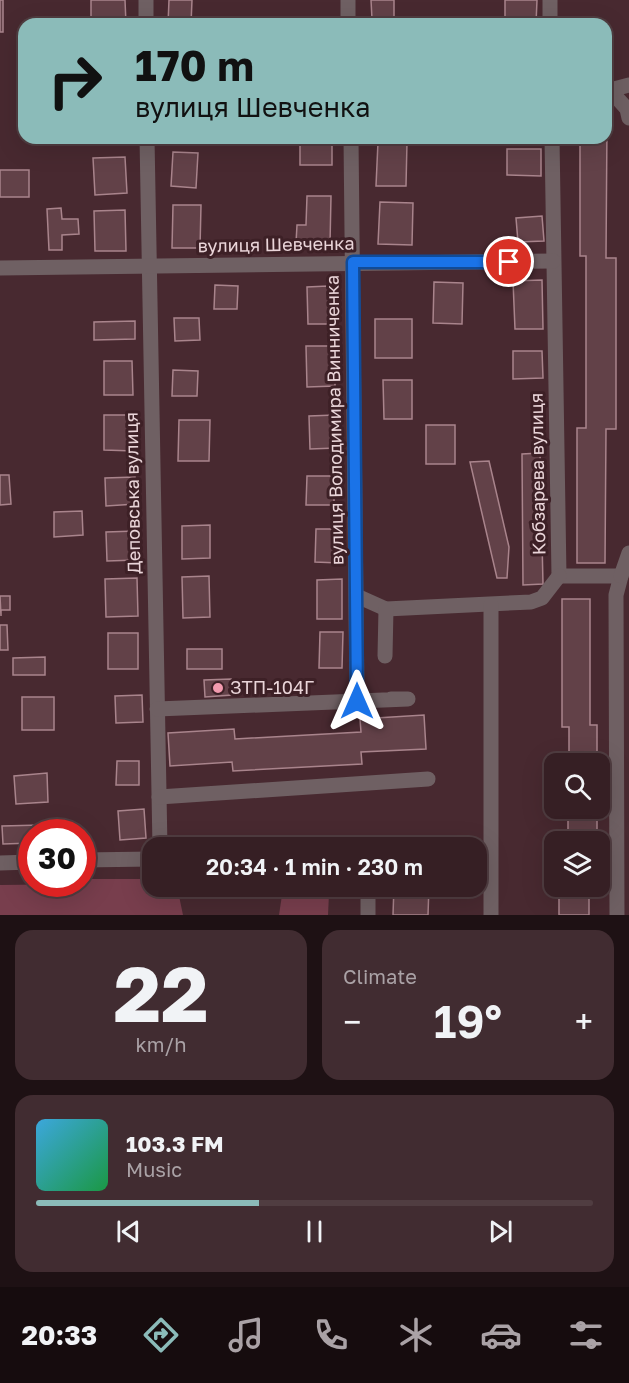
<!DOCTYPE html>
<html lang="en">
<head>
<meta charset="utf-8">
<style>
  :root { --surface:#361f24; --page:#412c31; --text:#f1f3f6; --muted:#aaa2a6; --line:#503d41; --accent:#8bbbb9 }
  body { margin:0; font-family:"Golos Text",sans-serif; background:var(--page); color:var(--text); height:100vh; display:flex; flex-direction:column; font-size:22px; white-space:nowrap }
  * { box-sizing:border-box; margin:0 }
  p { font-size:20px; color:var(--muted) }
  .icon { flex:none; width:33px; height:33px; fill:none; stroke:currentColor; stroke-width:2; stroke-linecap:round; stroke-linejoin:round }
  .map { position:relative; height:915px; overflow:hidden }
  .drawer { display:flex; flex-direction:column; gap:15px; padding:15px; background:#1e1114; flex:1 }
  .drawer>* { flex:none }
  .hud { position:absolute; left:18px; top:18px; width:594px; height:126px; border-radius:18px; box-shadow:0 6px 24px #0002,0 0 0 2px var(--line); background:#8bbbb9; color:#111; overflow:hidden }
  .controls { position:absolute; left:544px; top:753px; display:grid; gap:12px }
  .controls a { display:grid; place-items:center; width:66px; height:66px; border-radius:12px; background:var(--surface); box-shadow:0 6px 24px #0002,0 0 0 2px var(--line); font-size:30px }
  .speed { position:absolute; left:18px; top:819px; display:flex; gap:12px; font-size:30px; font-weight:700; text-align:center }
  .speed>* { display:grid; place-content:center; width:78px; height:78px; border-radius:50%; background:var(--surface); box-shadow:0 6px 24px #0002,0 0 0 2px var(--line); line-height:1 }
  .speed .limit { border:9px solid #d22; background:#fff; color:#111 }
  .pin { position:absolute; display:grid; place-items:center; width:51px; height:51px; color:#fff; margin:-26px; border:3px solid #fff; border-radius:50%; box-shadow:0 2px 6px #0007 }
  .me { position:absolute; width:66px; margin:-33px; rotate:0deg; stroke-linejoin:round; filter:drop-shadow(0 0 4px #0008) }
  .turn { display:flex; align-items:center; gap:21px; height:126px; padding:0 18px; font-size:27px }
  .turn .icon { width:78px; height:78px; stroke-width:2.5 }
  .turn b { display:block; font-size:42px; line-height:51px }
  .big { font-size:45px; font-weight:600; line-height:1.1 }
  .drawer .widget { flex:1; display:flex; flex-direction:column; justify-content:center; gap:9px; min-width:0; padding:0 21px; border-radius:18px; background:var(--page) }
  .drawer .dial { align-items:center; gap:0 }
  .dial b { font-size:78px; line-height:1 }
  .song { display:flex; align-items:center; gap:18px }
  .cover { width:72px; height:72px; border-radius:9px; background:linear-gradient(135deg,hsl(200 70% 55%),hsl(140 70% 35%)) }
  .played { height:6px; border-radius:3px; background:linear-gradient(90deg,var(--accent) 40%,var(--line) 40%) }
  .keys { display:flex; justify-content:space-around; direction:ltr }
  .heat { display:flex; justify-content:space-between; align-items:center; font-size:33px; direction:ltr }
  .drawer .tiles { flex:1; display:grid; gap:15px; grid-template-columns:1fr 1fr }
  .widget:last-child { grid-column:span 2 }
  .trip { position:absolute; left:142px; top:837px; width:345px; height:60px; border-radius:18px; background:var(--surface); box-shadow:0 6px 24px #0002,0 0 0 2px var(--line); font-weight:600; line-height:60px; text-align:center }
  .menu { display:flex; height:96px; justify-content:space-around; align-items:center; background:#160c0e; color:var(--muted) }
  .menu .icon { width:42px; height:42px }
  .menu .selected { color:var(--accent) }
  .menu b { font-size:27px; color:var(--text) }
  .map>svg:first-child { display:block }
  .green { fill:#783e4d }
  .building { fill:#624148; stroke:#a9848c; stroke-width:1.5 }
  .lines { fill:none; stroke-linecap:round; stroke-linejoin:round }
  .minor { stroke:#6f6063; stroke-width:15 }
  .route-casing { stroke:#114b97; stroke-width:15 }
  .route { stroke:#1a73e8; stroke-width:10 }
  .poi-dot { fill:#f29aae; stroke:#3d2026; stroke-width:2 }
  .labels { text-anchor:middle; stroke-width:6; stroke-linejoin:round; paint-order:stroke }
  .street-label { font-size:18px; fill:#ead5d9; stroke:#3d2026 }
  .poi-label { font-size:18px; fill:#ead5d9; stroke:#3d2026; text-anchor:start }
</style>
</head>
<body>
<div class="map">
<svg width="629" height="915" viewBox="0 0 629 915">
  <rect width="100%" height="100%" fill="#482930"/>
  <g class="green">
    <polygon points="83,879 153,879 153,886 173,887 178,891 183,915 0,915 0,885 82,884"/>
    <polygon points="329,894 328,915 279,915 282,895"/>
  </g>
  <g class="building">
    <rect x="0" y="0" width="3" height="32"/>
    <polygon points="91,0 125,0 126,24 91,24"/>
    <polygon points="169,0 192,0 191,24 168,24"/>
    <polygon points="371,0 394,0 394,19 372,19"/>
    <polygon points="505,0 537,0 536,24 505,23"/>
    <polygon points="607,124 606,258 616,258 616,429 606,429 605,563 577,563 577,428 586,428 586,256 580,256 580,138 606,138"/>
    <rect x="300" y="138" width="32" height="27"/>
    <polygon points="378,142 407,142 406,186 376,186"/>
    <polygon points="507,149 541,149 541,176 507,175"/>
    <polygon points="173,152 198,153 196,188 171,186"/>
    <polygon points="125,157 127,193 95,195 93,158"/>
    <rect x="0" y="170" width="29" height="27"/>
    <polygon points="307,196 331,196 330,244 296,243 297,225 306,225"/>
    <polygon points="380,202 413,203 412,245 378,244"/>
    <polygon points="173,205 201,205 200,248 172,248"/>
    <polygon points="61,208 62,219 78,219 79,234 62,235 62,250 49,250 47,209"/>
    <polygon points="125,210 126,251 95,251 94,211"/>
    <polygon points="542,216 544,241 518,242 516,218"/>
    <polygon points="542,280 543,329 515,329 513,281"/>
    <polygon points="434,282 463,283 462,324 433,323"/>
    <polygon points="215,285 238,286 237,309 214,309"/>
    <polygon points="328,286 329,324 308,324 307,287"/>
    <polygon points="174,318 199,318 200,340 175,341"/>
    <rect x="375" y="319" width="37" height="39"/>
    <polygon points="135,321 135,339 94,340 94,322"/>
    <polygon points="306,346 335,346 335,386 307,387"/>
    <polygon points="513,351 542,351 543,378 513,379"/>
    <polygon points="104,361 132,361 133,395 104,395"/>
    <polygon points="173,370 198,371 197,396 172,396"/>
    <polygon points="383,380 412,380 412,419 384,419"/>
    <polygon points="104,415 134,415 134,451 104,450"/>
    <polygon points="335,415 336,448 310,449 309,416"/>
    <polygon points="179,420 210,420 209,461 178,461"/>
    <rect x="426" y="425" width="29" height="39"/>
    <polygon points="540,453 543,584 523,585 522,454"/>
    <polygon points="489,461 509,547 507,578 497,578 470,462"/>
    <polygon points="0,475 9,475 11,504 0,505"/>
    <polygon points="307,476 334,476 334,505 306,505"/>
    <polygon points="135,477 136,504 106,506 105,478"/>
    <polygon points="82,511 83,535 54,537 54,512"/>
    <polygon points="210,525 210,558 182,559 182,526"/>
    <polygon points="316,529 339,529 339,563 315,562"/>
    <polygon points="136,531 137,560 107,561 106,532"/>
    <polygon points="209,576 210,617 183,618 182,577"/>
    <polygon points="137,578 138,616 106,617 105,579"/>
    <polygon points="342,579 342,619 317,619 317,580"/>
    <polygon points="0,596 10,596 10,610 1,610 1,616"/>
    <polygon points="562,599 590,599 590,725 597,725 597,764 569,764 569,727 562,727"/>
    <polygon points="0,625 7,625 8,650 0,650"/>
    <polygon points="320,632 343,632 342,668 319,668"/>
    <rect x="108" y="633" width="30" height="36"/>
    <rect x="187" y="649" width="35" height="20"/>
    <polygon points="45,657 45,675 13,675 13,658"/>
    <polygon points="231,679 232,695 205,697 204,680"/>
    <polygon points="142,695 143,722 116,723 115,696"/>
    <rect x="22" y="697" width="32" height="33"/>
    <polygon points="424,715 426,749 361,752 362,764 233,771 232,762 170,766 168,733 234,729 235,739 361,732 360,719"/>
    <polygon points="117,761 139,761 139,785 116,785"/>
    <polygon points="47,773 48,802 16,804 14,776"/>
    <rect x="568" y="808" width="29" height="34"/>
    <polygon points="144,809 146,838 120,840 118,811"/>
    <polygon points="41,825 41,832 32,832 32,843 3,844 2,826"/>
    <polygon points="394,886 429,886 428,915 393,915"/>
    <rect x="559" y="886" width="30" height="29"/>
  </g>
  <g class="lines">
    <g class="minor">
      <polyline points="146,0 146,24"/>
      <polyline points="348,0 348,24"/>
      <polyline points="550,0 550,24"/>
      <polyline points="606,90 610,90 627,109 629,118"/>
      <polyline points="610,90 629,85"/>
      <polyline points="147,138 160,848"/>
      <polyline points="351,138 357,701"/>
      <polyline points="552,138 559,576 621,576 616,595 617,915"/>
      <polyline points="0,268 553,261"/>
      <polyline points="621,576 629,553"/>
      <polyline points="357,596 386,609 531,602 542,598 559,576"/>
      <polyline points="491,605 491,915"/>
      <polyline points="385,656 386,609"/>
      <polyline points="157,709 408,699 391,699"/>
      <polyline points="159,797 428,779"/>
      <polyline points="82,860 153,859"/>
      <polyline points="0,863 32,862"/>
      <polyline points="368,915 368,886"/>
    </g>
  </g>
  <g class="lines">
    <g class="route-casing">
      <polyline id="route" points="357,701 353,262 509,262"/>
    </g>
    <use href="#route" class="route"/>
  </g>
  <circle class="poi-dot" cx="218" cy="688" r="6"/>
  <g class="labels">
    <g class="street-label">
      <text transform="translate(276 245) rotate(-1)" y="6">вулиця Шевченка</text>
      <text transform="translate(335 420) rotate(-91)" y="6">вулиця Володимира Винниченка</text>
      <text transform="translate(538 474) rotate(-91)" y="6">Кобзарева вулиця</text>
      <text transform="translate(133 493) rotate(-91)" y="6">Деповська вулиця</text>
    </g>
    <g class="poi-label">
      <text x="230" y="694">ЗТП-104Г</text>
    </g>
  </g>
</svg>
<div class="controls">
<a><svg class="icon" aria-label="search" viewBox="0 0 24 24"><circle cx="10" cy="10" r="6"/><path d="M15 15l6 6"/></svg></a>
<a><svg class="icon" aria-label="layers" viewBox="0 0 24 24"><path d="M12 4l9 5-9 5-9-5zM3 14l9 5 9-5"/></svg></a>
</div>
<div class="speed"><div class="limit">30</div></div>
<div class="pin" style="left:509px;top:262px;background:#d93025"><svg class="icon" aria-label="arrive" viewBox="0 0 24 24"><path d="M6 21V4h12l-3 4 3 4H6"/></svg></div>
<svg class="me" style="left:357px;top:701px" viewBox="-20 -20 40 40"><path d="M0-17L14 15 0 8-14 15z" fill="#1a73e8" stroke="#fff" stroke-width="4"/></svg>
<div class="trip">20:34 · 1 min · 230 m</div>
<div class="hud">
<div class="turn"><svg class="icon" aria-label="right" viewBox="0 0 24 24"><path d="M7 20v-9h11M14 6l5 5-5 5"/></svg><div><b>170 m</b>вулиця Шевченка</div></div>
</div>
</div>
<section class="drawer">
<div class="tiles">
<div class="widget dial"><b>22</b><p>km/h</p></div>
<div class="widget"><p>Climate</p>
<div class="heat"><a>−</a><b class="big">19°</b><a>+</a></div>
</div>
<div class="widget">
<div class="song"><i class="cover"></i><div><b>103.3 FM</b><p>Music</p></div></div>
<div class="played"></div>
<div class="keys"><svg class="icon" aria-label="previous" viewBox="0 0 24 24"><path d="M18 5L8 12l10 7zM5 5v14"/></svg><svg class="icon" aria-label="pause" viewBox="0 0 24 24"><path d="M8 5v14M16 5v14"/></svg><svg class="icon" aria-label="next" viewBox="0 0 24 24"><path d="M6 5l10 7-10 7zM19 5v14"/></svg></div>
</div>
</div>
</section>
<nav class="menu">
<b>20:33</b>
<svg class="icon selected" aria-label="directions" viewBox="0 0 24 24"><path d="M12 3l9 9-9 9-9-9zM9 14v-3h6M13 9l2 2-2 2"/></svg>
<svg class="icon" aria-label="music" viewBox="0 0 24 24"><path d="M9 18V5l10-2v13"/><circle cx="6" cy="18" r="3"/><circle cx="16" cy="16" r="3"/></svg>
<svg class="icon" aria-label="phone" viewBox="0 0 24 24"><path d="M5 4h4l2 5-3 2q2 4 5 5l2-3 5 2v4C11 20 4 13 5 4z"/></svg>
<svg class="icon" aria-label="climate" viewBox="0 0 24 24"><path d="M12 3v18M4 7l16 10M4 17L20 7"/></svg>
<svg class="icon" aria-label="car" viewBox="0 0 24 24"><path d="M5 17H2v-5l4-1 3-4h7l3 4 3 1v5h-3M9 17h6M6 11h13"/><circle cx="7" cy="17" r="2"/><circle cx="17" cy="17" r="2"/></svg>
<svg class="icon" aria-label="filters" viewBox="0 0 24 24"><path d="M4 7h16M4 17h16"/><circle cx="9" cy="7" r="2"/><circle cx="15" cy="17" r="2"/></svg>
</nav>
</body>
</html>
